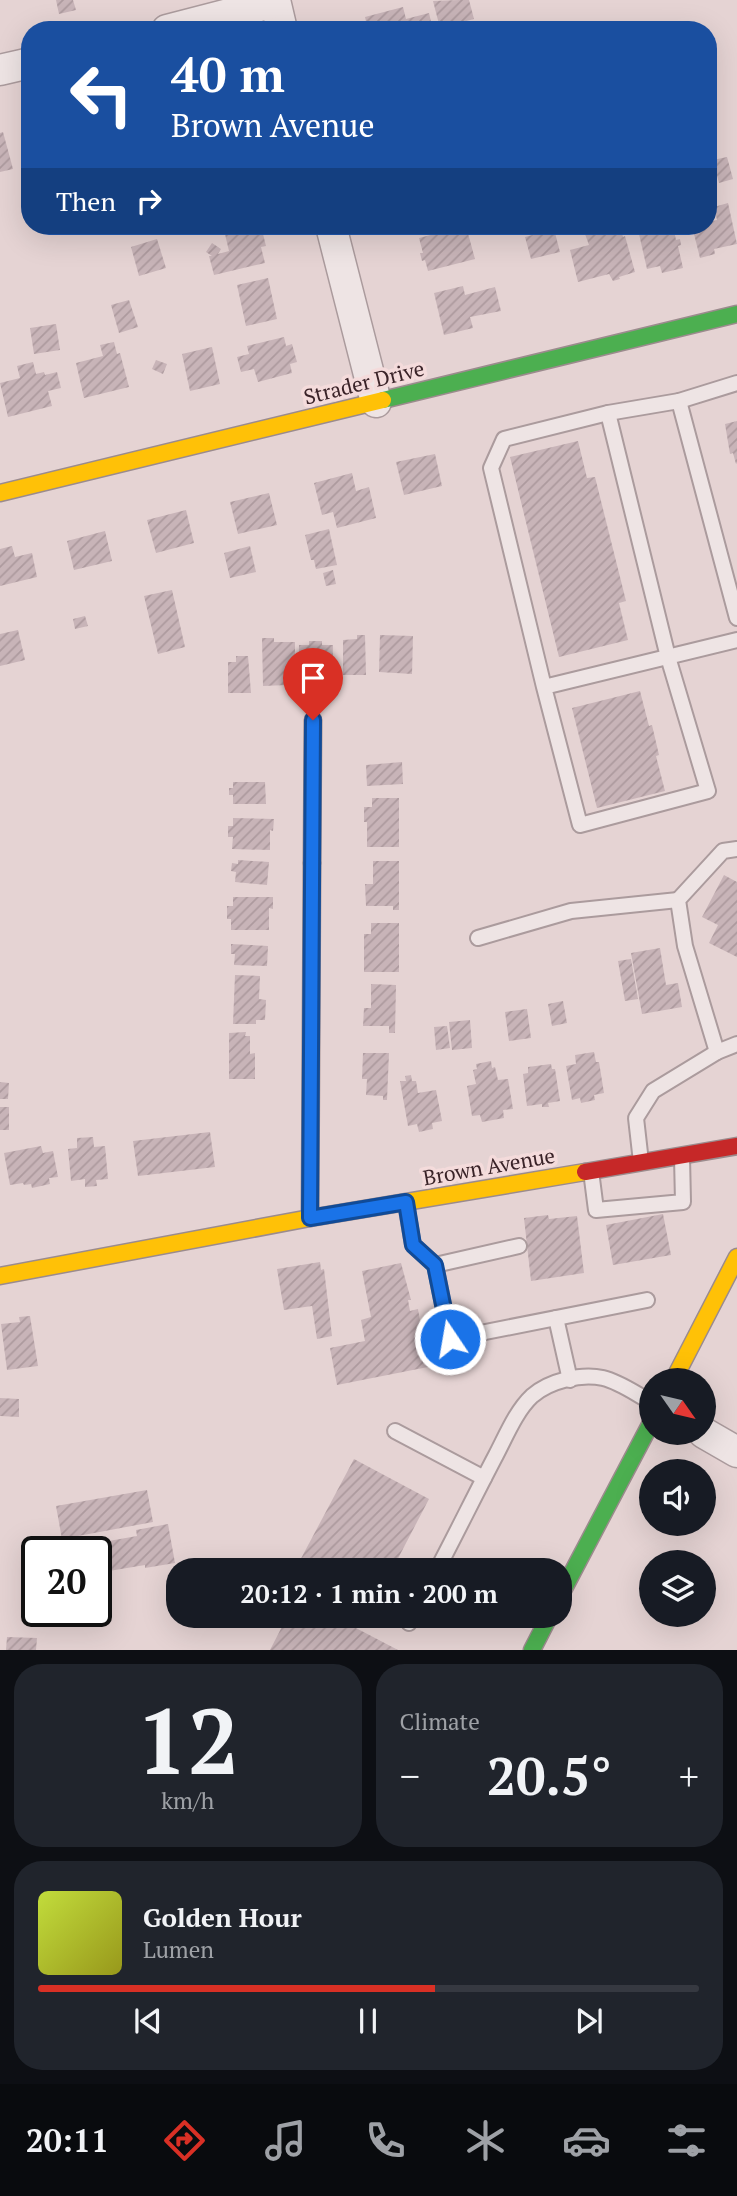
<!DOCTYPE html>
<html lang="en">
<head>
<meta charset="utf-8">
<style>
  :root { --surface:#171b24; --page:#20242c; --text:#f1f3f6; --muted:#9ea1a6; --line:#363941; --accent:#d93025 }
  body { margin:0; font-family:"PT Serif",serif; background:var(--page); color:var(--text); height:100vh; display:flex; flex-direction:column; font-size:26px; white-space:nowrap }
  * { box-sizing:border-box; margin:0 }
  p { font-size:23px; color:var(--muted) }
  .icon { flex:none; width:38px; height:38px; fill:none; stroke:currentColor; stroke-width:2; stroke-linecap:round; stroke-linejoin:round }
  .map { position:relative; height:1650px; overflow:hidden }
  .drawer { display:flex; flex-direction:column; gap:14px; padding:14px; background:#0d0f14; flex:1 }
  .drawer>* { flex:none }
  .top-card { position:absolute; left:21px; top:21px; width:696px; height:214px; border-radius:28px; box-shadow:0 7px 28px #0002; background:#1a4fa0; color:#fff; overflow:hidden }
  .needle { width:46px; rotate:124deg }
  .tools { position:absolute; left:639px; top:1368px; display:grid; gap:14px }
  .tools a { display:grid; place-items:center; width:77px; height:77px; border-radius:50%; background:var(--surface); box-shadow:0 7px 28px #0002; font-size:35px }
  .speed { position:absolute; left:21px; top:1536px; display:flex; gap:14px; font-size:35px; font-weight:700; text-align:center }
  .speed>* { display:grid; place-content:center; width:91px; height:91px; border-radius:50%; background:var(--surface); box-shadow:0 7px 28px #0002; line-height:1 }
  .speed .limit { border:4px solid #111; border-radius:10px; background:#fff; color:#111 }
  .pin { position:absolute; display:grid; place-items:center; width:60px; height:60px; color:#fff; margin:-72px -30px; border-radius:50% 50% 50% 0; rotate:-45deg; box-shadow:0 0 7px #0007 }
  .pin .icon { rotate:45deg }
  .me { position:absolute; width:77px; margin:-38px; rotate:348deg; stroke-linejoin:round; filter:drop-shadow(0 0 5px #0008) }
  .turn { display:flex; align-items:center; gap:24px; height:147px; padding:0 35px; font-size:32px }
  .turn .icon { width:91px; height:91px; stroke-width:2.5 }
  .turn b { display:block; font-size:49px; line-height:60px }
  .then { display:flex; align-items:center; height:66px; padding:0 35px; background:#0003; gap:14px; font-size:26px }
  .big { font-size:52px; font-weight:600; line-height:1.1 }
  .drawer .tile { flex:1; display:flex; flex-direction:column; justify-content:center; gap:10px; min-width:0; padding:0 24px; border-radius:28px; background:var(--page) }
  .drawer .dial { align-items:center; gap:0 }
  .dial b { font-size:91px; line-height:1 }
  .song { display:flex; align-items:center; gap:21px }
  .cover { width:84px; height:84px; border-radius:10px; background:linear-gradient(135deg,hsl(70 70% 55%),hsl(60 70% 35%)) }
  .played { height:7px; border-radius:4px; background:linear-gradient(90deg,var(--accent) 60%,var(--line) 60%) }
  .keys { display:flex; justify-content:space-around; direction:ltr }
  .heat { display:flex; justify-content:space-between; align-items:center; font-size:38px; direction:ltr }
  .drawer .tiles { flex:1; display:grid; gap:14px; grid-template-columns:1fr 1fr }
  .tile:last-child { grid-column:span 2 }
  .trip { position:absolute; left:166px; top:1558px; width:406px; height:70px; border-radius:28px; background:var(--surface); box-shadow:0 7px 28px #0002; font-weight:600; line-height:70px; text-align:center }
  .dock { display:flex; height:112px; justify-content:space-around; align-items:center; background:#090b0e; color:var(--muted) }
  .dock .icon { width:49px; height:49px }
  .dock .active { color:var(--accent) }
  .dock b { font-size:32px; color:var(--text) }
  .map>svg:first-child { display:block }
  .building { fill:url(#building-hatch) }
  .lines { fill:none; stroke-linecap:round; stroke-linejoin:round }
  .lane-casing { stroke:#ab9b9d; stroke-width:18 }
  .street-casing { stroke:#ab9b9d; stroke-width:33 }
  .fast-casing { stroke:#9b8b8d; stroke-width:19 }
  .slow-casing { stroke:#9b8b8d; stroke-width:19 }
  .jam-casing { stroke:#9b8b8d; stroke-width:19 }
  .lane { stroke:#eee4e4; stroke-width:14 }
  .street { stroke:#eee4e4; stroke-width:30 }
  .fast { stroke:#4caf50; stroke-width:16 }
  .slow { stroke:#ffc107; stroke-width:16 }
  .jam { stroke:#c62828; stroke-width:16 }
  .route-casing { stroke:#114b97; stroke-width:18 }
  .route { stroke:#1a73e8; stroke-width:12 }
  .labels { text-anchor:middle; stroke-width:7; stroke-linejoin:round; paint-order:stroke }
  .street-label { font-size:21px; fill:#3a2328; stroke:#f4dbdb }
</style>
</head>
<body>
<div class="map">
<svg width="737" height="1650" viewBox="0 0 737 1650">
  <defs>
    <pattern id="building-hatch" width="6" height="6" patternUnits="userSpaceOnUse" patternTransform="scale(1.75)"><rect width="6" height="6" fill="#c8b4b8"/><path d="M-1 1l2-2M0 6l6-6M5 7l2-2" fill="none" stroke="#ad9a9e"/></pattern>
  </defs>
  <rect width="100%" height="100%" fill="#e5d3d3"/>
  <g class="building">
    <polygon points="56,0 73,0 76,10 59,14"/>
    <polygon points="459,0 469,0 474,19 440,28 433,1"/>
    <polygon points="403,7 406,19 429,13 433,30 368,30 365,17"/>
    <polygon points="30,122 30,158 29,158 21,124"/>
    <polygon points="3,132 13,169 0,172 0,133"/>
    <polygon points="727,157 733,179 719,183 713,160"/>
    <polygon points="728,203 737,244 714,249 715,254 700,258 692,226 709,226 709,222 717,220 714,207"/>
    <polygon points="242,226 261,226 266,246 261,247 265,263 214,275 209,256 212,256 206,252 212,243 221,249 218,254 229,251 224,230"/>
    <polygon points="466,226 475,259 428,271 425,260 422,261 420,253 423,253 419,238"/>
    <polygon points="614,226 620,226 623,237 625,236 635,272 619,277 620,279 613,281 609,274 578,282 570,250 589,245 585,234"/>
    <polygon points="673,226 676,240 680,239 681,245 678,246 683,268 662,273 660,266 647,269 639,234"/>
    <polygon points="554,229 560,252 531,259 525,237"/>
    <polygon points="157,239 166,268 139,276 131,247"/>
    <polygon points="268,278 277,319 246,326 237,285"/>
    <polygon points="463,286 465,295 495,287 501,311 470,317 473,328 444,335 434,293"/>
    <polygon points="129,300 138,327 119,333 111,305"/>
    <polygon points="56,324 60,350 34,354 30,328"/>
    <polygon points="284,337 286,346 292,344 297,362 290,364 292,373 258,382 254,369 241,372 237,357 249,354 247,346"/>
    <polygon points="114,342 117,354 120,353 129,387 84,398 76,363 103,356 100,345"/>
    <polygon points="212,347 220,384 190,391 182,354"/>
    <polygon points="156,360 167,364 163,374 152,369"/>
    <polygon points="33,362 36,374 44,372 45,375 57,372 61,388 48,391 52,406 8,417 0,383 20,378 17,366"/>
    <polygon points="737,421 737,463 736,464 733,453 730,454 725,424"/>
    <polygon points="578,441 587,478 595,477 626,601 619,603 628,640 559,657 510,457"/>
    <polygon points="435,454 442,486 404,495 396,462"/>
    <polygon points="352,473 356,491 369,487 376,518 337,528 333,512 322,515 314,483"/>
    <polygon points="269,493 277,525 238,534 230,502"/>
    <polygon points="186,510 194,543 156,553 147,520"/>
    <polygon points="329,529 337,565 316,569 314,560 311,560 305,535"/>
    <polygon points="105,531 112,561 74,570 67,541"/>
    <polygon points="12,546 15,557 32,553 37,577 0,586 0,549"/>
    <polygon points="250,546 256,572 230,578 224,553"/>
    <polygon points="333,570 336,584 326,586 323,573"/>
    <polygon points="172,590 185,647 158,654 144,596"/>
    <polygon points="85,616 88,626 75,629 73,619"/>
    <polygon points="18,630 25,660 0,666 0,634"/>
    <polygon points="357,635 365,635 366,675 343,675 343,640 357,639"/>
    <polygon points="380,635 413,636 412,674 379,672"/>
    <polygon points="262,638 274,638 274,642 295,642 295,663 287,663 287,685 263,686"/>
    <polygon points="309,641 322,641 322,645 333,645 332,681 313,681 314,677 299,677 299,645 309,645"/>
    <polygon points="236,656 248,656 251,693 228,693 228,662 236,662"/>
    <polygon points="640,691 649,726 652,725 659,755 656,756 665,791 597,808 572,708"/>
    <polygon points="402,762 403,784 367,786 366,765"/>
    <polygon points="233,782 265,782 266,804 233,804 233,795 229,795 229,788 233,788"/>
    <polygon points="372,798 399,798 399,847 367,847 367,822 364,822 364,807 372,807"/>
    <polygon points="233,818 274,819 273,831 270,830 270,850 232,849 233,837 228,837 228,826 233,826"/>
    <polygon points="238,860 269,862 267,885 235,882 236,872 231,871 232,863 238,864"/>
    <polygon points="373,861 399,861 399,910 393,910 393,906 366,906 365,884 373,884"/>
    <polygon points="724,875 737,882 737,957 709,943 718,925 702,917"/>
    <polygon points="233,897 273,897 273,909 269,908 269,930 231,930 231,919 227,919 227,906 233,906"/>
    <polygon points="371,923 399,923 399,972 364,972 364,934 371,934"/>
    <polygon points="231,944 268,946 267,966 234,965 235,954 231,954"/>
    <polygon points="660,948 666,985 678,983 682,1007 642,1014 631,953"/>
    <polygon points="631,959 638,999 625,1001 618,961"/>
    <polygon points="235,975 260,976 259,999 266,1000 265,1020 256,1020 256,1024 233,1024"/>
    <polygon points="371,984 396,985 395,1033 389,1033 389,1026 363,1026 364,1008 371,1008"/>
    <polygon points="563,1001 567,1023 552,1026 548,1004"/>
    <polygon points="527,1009 531,1038 509,1041 505,1012"/>
    <polygon points="470,1020 472,1048 452,1050 449,1022"/>
    <polygon points="447,1026 450,1048 436,1050 434,1027"/>
    <polygon points="246,1032 245,1036 250,1036 250,1054 255,1053 255,1079 229,1079 229,1033"/>
    <polygon points="594,1052 596,1062 599,1062 604,1093 594,1095 595,1100 581,1103 580,1098 572,1100 566,1066 576,1064 575,1055"/>
    <polygon points="363,1053 389,1053 387,1100 383,1100 383,1096 366,1095 367,1079 362,1079"/>
    <polygon points="491,1061 492,1068 495,1067 498,1080 508,1079 513,1109 503,1110 504,1118 482,1122 480,1115 472,1116 467,1086 476,1084 473,1070 477,1069 476,1064"/>
    <polygon points="551,1064 552,1069 555,1069 560,1101 548,1103 549,1107 542,1107 542,1104 527,1106 523,1074 528,1073 528,1067"/>
    <polygon points="411,1075 412,1081 416,1081 418,1093 436,1090 442,1121 432,1123 433,1129 419,1132 417,1124 408,1126 400,1081 406,1081 405,1076"/>
    <polygon points="0,1082 9,1083 8,1099 0,1099"/>
    <rect x="0" y="1107" width="9" height="23"/>
    <polygon points="210,1132 215,1167 138,1176 133,1141"/>
    <polygon points="93,1137 94,1147 105,1146 108,1179 96,1180 97,1186 85,1187 85,1179 71,1181 68,1149 77,1148 77,1138"/>
    <polygon points="41,1146 43,1153 53,1151 58,1177 49,1178 50,1184 32,1188 31,1184 24,1185 23,1183 10,1185 4,1153"/>
    <polygon points="663,1214 671,1255 613,1265 606,1225"/>
    <polygon points="548,1215 549,1219 577,1216 584,1273 531,1281 524,1218"/>
    <polygon points="320,1262 321,1270 324,1269 332,1336 317,1339 312,1306 284,1310 277,1269"/>
    <polygon points="401,1263 411,1300 408,1300 410,1311 418,1309 420,1321 423,1320 424,1325 428,1325 433,1351 429,1352 430,1356 426,1357 428,1367 337,1385 330,1348 365,1341 361,1320 371,1317 362,1271"/>
    <polygon points="30,1316 38,1366 7,1370 1,1324 20,1322 19,1317"/>
    <polygon points="0,1398 19,1399 19,1417 0,1416"/>
    <polygon points="354,1459 429,1499 392,1570 305,1570 297,1566"/>
    <polygon points="147,1490 153,1522 62,1539 56,1506"/>
    <polygon points="168,1524 175,1563 145,1568 145,1565 97,1573 96,1552 93,1552 92,1544 137,1536 136,1530"/>
    <polygon points="288,1615 331,1615 398,1650 270,1650"/>
    <polygon points="7,1637 37,1638 36,1650 6,1650"/>
  </g>
  <g class="lines">
    <g class="lane-casing">
      <g id="lane">
        <polyline points="737,383 679,401 737,618"/>
        <polyline points="608,413 679,401"/>
        <polyline points="544,687 491,468 504,439 608,413 668,657 708,791 580,825 544,687 737,640"/>
        <polyline points="737,849 723,851 678,900 685,946 717,1052 737,1044"/>
        <polyline points="478,938 571,911 678,900"/>
        <polyline points="641,1162 636,1118 653,1091 717,1052"/>
        <polyline points="591,1171 596,1210 683,1202 682,1157"/>
        <polyline points="406,1204 413,1245 435,1265 450,1339 647,1300"/>
        <polyline points="435,1265 519,1246"/>
        <polyline points="556,1318 570,1380"/>
        <polyline points="395,1431 484,1478"/>
        <path d="M 437,1570 C 457,1532 476,1493 496,1455 C 506,1436 516,1411 532,1396 C 549,1381 581,1373 603,1378 C 620,1382 636,1394 651,1402"/>
        <polyline points="409,1623 413,1615"/>
      </g>
    </g>
    <g class="street-casing">
      <g id="street">
        <polyline points="275,0 282,30"/>
        <polyline points="167,30 275,2"/>
        <polyline points="0,70 30,63"/>
        <polyline points="331,226 376,402"/>
        <polyline points="704,1433 737,1452"/>
      </g>
    </g>
    <g class="fast-casing">
      <g id="fast">
        <polyline points="383,400 737,314"/>
        <polyline points="312,863 313,720"/>
        <polyline points="560,1596 651,1423"/>
        <polyline points="532,1650 550,1615"/>
      </g>
    </g>
    <g class="slow-casing">
      <g id="slow">
        <polyline points="0,493 383,400"/>
        <polyline points="310,1218 312,863"/>
        <polyline points="0,1276 310,1218 585,1172"/>
        <polyline points="673,1381 737,1257"/>
      </g>
    </g>
    <g class="jam-casing">
      <polyline id="jam" points="585,1172 737,1146"/>
    </g>
    <use href="#lane" class="lane"/>
    <use href="#street" class="street"/>
    <use href="#fast" class="fast"/>
    <use href="#slow" class="slow"/>
    <use href="#jam" class="jam"/>
  </g>
  <g class="lines">
    <g class="route-casing">
      <polyline id="route" points="313,720 310,1218 406,1202 413,1245 435,1265 450,1339"/>
    </g>
    <use href="#route" class="route"/>
  </g>
  <g class="labels">
    <g class="street-label">
      <text transform="translate(364 383) rotate(-14)" y="7">Strader Drive</text>
      <text transform="translate(489 1167) rotate(-10)" y="7">Brown Avenue</text>
    </g>
  </g>
</svg>
<div class="tools">
<a><svg class="needle" viewBox="-14 -14 28 28"><path d="M0-13l5 13h-10z" fill="#e53935"/><path d="M0 13l5-13h-10z" fill="#9ea1a6"/></svg></a>
<a><svg class="icon" aria-label="sound" viewBox="0 0 24 24"><path d="M4 9h4l5-4v14l-5-4H4zM17 9q2 3 0 6"/></svg></a>
<a><svg class="icon" aria-label="layers" viewBox="0 0 24 24"><path d="M12 4l9 5-9 5-9-5zM3 14l9 5 9-5"/></svg></a>
</div>
<div class="speed"><div class="limit">20</div></div>
<div class="pin" style="left:313px;top:720px;background:#d93025"><svg class="icon" aria-label="arrive" viewBox="0 0 24 24"><path d="M6 21V4h12l-3 4 3 4H6"/></svg></div>
<svg class="me" style="left:450px;top:1339px" viewBox="-20 -20 40 40"><circle r="17" fill="#1a73e8" stroke="#fff" stroke-width="3"/><path d="M0-11L8 9 0 5-8 9z" fill="#fff"/></svg>
<div class="trip">20:12 · 1 min · 200 m</div>
<div class="top-card">
<div class="turn"><svg class="icon" aria-label="left" viewBox="0 0 24 24"><path d="M17 20v-9H6M10 6l-5 5 5 5"/></svg><div><b>40 m</b>Brown Avenue</div></div>
<div class="then">Then<svg class="icon" aria-label="right" viewBox="0 0 24 24"><path d="M7 20v-9h11M14 6l5 5-5 5"/></svg></div>
</div>
</div>
<section class="drawer">
<div class="tiles">
<div class="tile dial"><b>12</b><p>km/h</p></div>
<div class="tile"><p>Climate</p>
<div class="heat"><a>−</a><b class="big">20.5°</b><a>+</a></div>
</div>
<div class="tile">
<div class="song"><i class="cover"></i><div><b>Golden Hour</b><p>Lumen</p></div></div>
<div class="played"></div>
<div class="keys"><svg class="icon" aria-label="previous" viewBox="0 0 24 24"><path d="M18 5L8 12l10 7zM5 5v14"/></svg><svg class="icon" aria-label="pause" viewBox="0 0 24 24"><path d="M8 5v14M16 5v14"/></svg><svg class="icon" aria-label="next" viewBox="0 0 24 24"><path d="M6 5l10 7-10 7zM19 5v14"/></svg></div>
</div>
</div>
</section>
<nav class="dock">
<b>20:11</b>
<svg class="icon active" aria-label="directions" viewBox="0 0 24 24"><path d="M12 3l9 9-9 9-9-9zM9 14v-3h6M13 9l2 2-2 2"/></svg>
<svg class="icon" aria-label="music" viewBox="0 0 24 24"><path d="M9 18V5l10-2v13"/><circle cx="6" cy="18" r="3"/><circle cx="16" cy="16" r="3"/></svg>
<svg class="icon" aria-label="phone" viewBox="0 0 24 24"><path d="M5 4h4l2 5-3 2q2 4 5 5l2-3 5 2v4C11 20 4 13 5 4z"/></svg>
<svg class="icon" aria-label="climate" viewBox="0 0 24 24"><path d="M12 3v18M4 7l16 10M4 17L20 7"/></svg>
<svg class="icon" aria-label="car" viewBox="0 0 24 24"><path d="M5 17H2v-5l4-1 3-4h7l3 4 3 1v5h-3M9 17h6M6 11h13"/><circle cx="7" cy="17" r="2"/><circle cx="17" cy="17" r="2"/></svg>
<svg class="icon" aria-label="filters" viewBox="0 0 24 24"><path d="M4 7h16M4 17h16"/><circle cx="9" cy="7" r="2"/><circle cx="15" cy="17" r="2"/></svg>
</nav>
</body>
</html>
